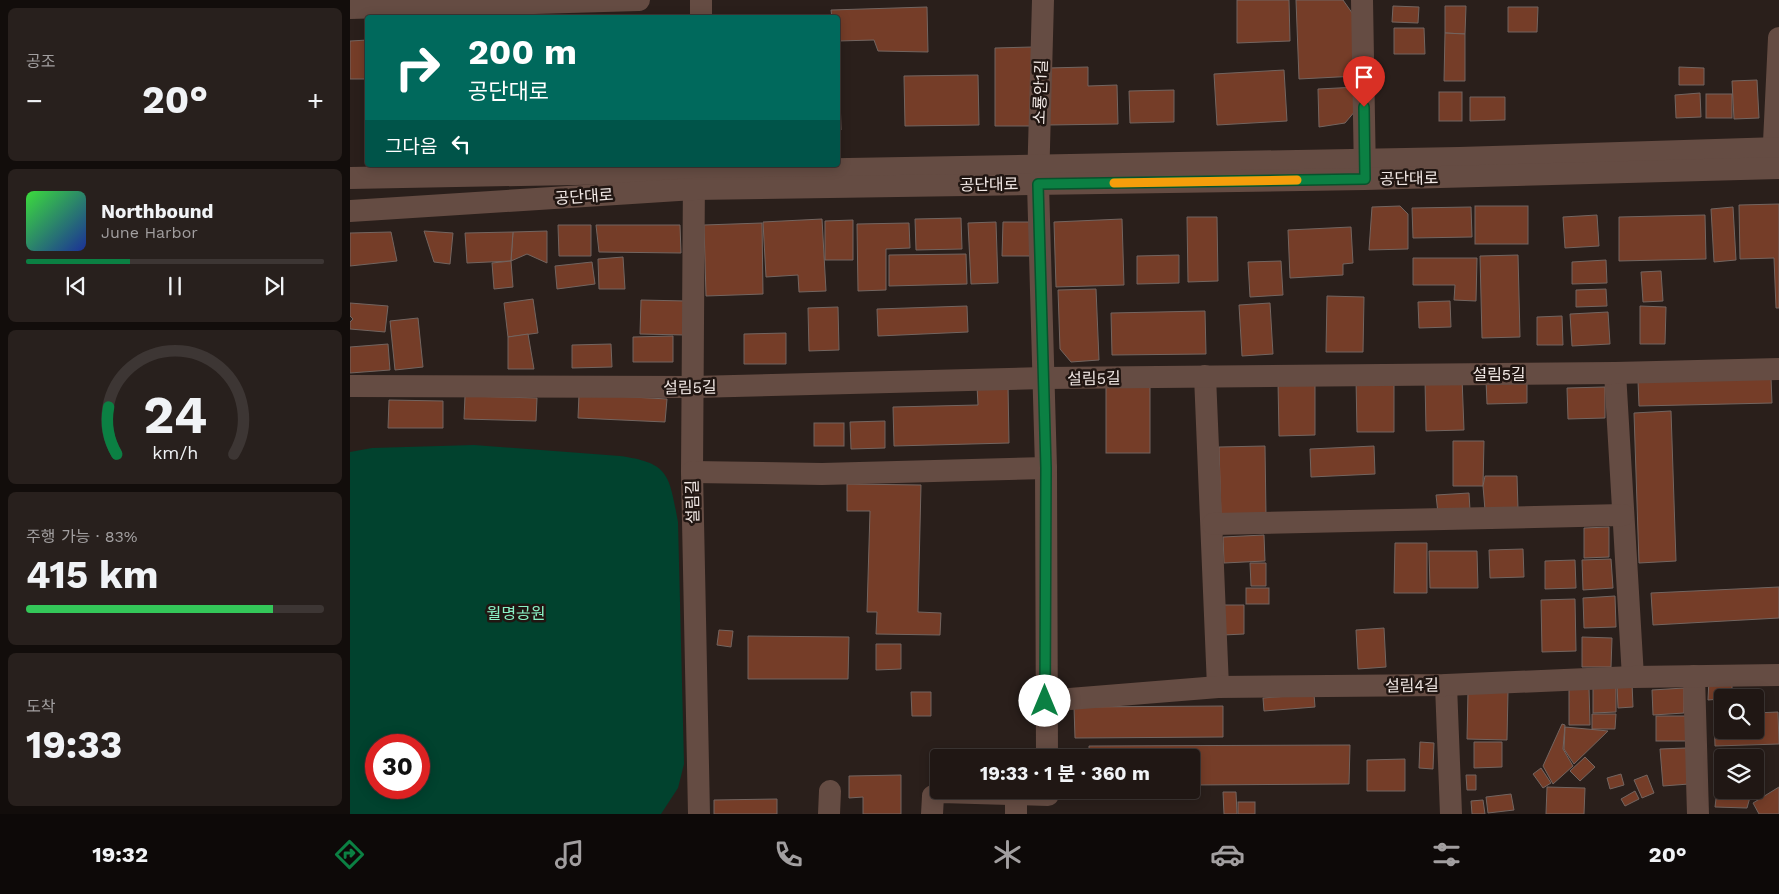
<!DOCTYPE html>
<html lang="ko">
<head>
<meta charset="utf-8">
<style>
  :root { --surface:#201714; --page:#28201d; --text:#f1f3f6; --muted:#a29fa0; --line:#3d3634; --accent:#0b8043 }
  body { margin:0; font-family:"Work Sans","Noto Sans KR",sans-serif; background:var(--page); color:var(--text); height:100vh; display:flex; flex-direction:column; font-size:19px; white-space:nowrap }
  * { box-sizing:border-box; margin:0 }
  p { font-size:16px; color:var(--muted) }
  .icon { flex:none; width:28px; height:28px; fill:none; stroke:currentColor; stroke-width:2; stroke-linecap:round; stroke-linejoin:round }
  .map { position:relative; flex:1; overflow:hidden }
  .sheet { display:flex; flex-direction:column; gap:8px; padding:8px; background:#120d0b; width:350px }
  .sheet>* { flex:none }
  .top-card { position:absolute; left:15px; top:15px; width:475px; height:152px; border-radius:5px; box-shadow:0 2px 12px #0003,0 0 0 1px var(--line); background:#00695c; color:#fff; overflow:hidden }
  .tools { position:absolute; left:1364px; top:689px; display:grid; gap:10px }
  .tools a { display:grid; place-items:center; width:50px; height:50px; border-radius:5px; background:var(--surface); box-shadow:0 2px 12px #0003,0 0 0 1px var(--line); font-size:25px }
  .speed { position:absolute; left:15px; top:734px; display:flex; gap:10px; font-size:25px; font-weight:700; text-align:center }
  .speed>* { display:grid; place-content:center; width:65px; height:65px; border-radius:50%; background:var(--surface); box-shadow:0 2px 12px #0003,0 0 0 1px var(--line); line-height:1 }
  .speed .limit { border:8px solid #d22; background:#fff; color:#111 }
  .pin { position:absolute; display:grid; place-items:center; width:42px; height:42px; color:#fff; margin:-51px -21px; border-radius:50% 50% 50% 0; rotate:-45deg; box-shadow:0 0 5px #0007 }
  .pin .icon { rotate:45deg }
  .me { position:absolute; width:55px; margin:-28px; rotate:0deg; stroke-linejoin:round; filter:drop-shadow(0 0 4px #0008) }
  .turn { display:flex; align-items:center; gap:18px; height:105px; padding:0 20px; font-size:22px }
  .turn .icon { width:65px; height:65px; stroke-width:2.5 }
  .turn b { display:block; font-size:35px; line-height:42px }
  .then { display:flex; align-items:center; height:48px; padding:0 20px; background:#0003; gap:10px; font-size:19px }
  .big { font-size:38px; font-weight:700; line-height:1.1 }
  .sheet .widget { flex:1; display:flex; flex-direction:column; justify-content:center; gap:8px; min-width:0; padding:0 18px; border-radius:8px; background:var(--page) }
  .sheet .dial { align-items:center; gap:0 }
  .dial svg { height:130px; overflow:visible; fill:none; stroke:var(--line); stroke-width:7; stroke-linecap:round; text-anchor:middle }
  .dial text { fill:var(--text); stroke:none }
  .song { display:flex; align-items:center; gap:15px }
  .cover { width:60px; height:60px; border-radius:8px; background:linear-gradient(135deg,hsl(120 70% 55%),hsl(230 70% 35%)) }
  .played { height:5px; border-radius:2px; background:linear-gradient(90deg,var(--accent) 35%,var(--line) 35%) }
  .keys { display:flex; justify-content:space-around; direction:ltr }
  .heat { display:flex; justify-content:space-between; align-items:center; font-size:28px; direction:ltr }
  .charge { height:8px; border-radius:4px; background:linear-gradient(90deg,#34c759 83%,var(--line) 0) }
  .trip { position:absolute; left:580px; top:749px; width:270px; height:50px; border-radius:5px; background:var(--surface); box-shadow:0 2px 12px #0003,0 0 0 1px var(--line); font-weight:700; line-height:50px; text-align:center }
  .tab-bar { display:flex; height:80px; justify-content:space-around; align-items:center; background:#0d0908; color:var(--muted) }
  .tab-bar .icon { width:35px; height:35px }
  .tab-bar .active { color:var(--accent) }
  .tab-bar b { font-size:22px; color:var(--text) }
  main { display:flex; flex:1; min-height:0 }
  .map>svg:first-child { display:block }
  .green { fill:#01422e; fill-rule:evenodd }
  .building { fill:#753d28; stroke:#736560 }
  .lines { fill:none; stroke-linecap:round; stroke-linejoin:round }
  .minor { stroke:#654c43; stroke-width:22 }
  .route-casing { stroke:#07532c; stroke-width:12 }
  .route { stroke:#0b8043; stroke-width:9 }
  .slow { stroke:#f59e0b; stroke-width:9 }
  .labels { text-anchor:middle; stroke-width:5; stroke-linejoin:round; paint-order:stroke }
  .street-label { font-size:16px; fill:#f1e8e5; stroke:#211612 }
  .park-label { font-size:16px; fill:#8af1c6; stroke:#211612 }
</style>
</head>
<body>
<main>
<section class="sheet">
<div class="widget"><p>공조</p>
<div class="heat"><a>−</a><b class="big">20°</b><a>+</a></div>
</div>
<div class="widget">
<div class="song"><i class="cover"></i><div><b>Northbound</b><p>June Harbor</p></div></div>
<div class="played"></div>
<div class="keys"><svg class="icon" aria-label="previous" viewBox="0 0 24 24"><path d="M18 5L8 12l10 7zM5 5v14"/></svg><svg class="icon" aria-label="pause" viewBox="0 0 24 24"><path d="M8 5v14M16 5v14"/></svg><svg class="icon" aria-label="next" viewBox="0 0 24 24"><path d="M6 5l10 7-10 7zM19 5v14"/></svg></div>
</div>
<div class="widget dial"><svg viewBox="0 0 100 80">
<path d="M14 69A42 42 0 1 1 86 69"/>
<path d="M14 69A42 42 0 0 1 9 40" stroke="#0b8043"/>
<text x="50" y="56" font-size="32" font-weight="700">24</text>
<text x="50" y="72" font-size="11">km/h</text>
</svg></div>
<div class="widget"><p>주행 가능 · 83%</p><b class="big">415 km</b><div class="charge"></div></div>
<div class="widget"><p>도착</p><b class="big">19:33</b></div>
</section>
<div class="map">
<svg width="1429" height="814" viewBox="0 0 1429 814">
  <rect width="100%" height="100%" fill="#2a1f1b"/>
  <path class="green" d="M 124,445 L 270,456 C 320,463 319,475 328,522 L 334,764 L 328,788 L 311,814 L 0,814 L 0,452 L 22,448 ZM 26,745 L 69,745 L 69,788 L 26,788 Z"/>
  <g class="building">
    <polygon points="887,0 939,0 940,41 887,43"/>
    <polygon points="946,0 993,0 1005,17 1007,76 949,79"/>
    <polygon points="1043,6 1069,7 1068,23 1042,22"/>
    <polygon points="1095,6 1116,6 1115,34 1095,33"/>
    <polygon points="577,7 578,52 528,51 524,40 488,41 488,18 482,18 481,10"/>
    <polygon points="1158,7 1188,7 1187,32 1158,32"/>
    <polygon points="205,16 205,18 146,18 146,17"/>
    <polygon points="1044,28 1074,28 1075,54 1044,54"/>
    <polygon points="1095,33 1115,34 1115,81 1094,81"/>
    <polygon points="18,40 18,79 0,79 0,41"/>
    <polygon points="682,47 682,126 645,126 645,48"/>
    <polygon points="738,67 738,86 767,85 768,124 698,125 698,68"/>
    <polygon points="1329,67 1354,68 1354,85 1329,85"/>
    <polygon points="934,70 937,121 867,125 864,74"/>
    <polygon points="628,75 629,125 555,126 554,76"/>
    <polygon points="1407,80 1409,118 1384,119 1382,81"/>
    <polygon points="1008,87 1006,110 995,123 969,127 968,89"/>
    <polygon points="824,90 824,122 780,123 779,91"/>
    <rect x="1089" y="92" width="23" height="29"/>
    <polygon points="1350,93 1351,117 1326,118 1325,95"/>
    <rect x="1356" y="94" width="26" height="24"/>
    <polygon points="488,95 490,95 491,130 488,130"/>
    <polygon points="1120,97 1155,97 1155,120 1120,121"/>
    <polygon points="1429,204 1429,308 1426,308 1424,258 1390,259 1389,205"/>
    <polygon points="1050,206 1058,214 1058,249 1019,250 1022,207"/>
    <rect x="1125" y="206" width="53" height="38"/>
    <polygon points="1121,207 1122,237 1063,238 1062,208"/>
    <polygon points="1383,207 1386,260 1364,262 1361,209"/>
    <polygon points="1247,215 1249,246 1215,248 1213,217"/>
    <polygon points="1355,215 1356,259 1269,261 1269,217"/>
    <polygon points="837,217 867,217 868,281 838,282"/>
    <polygon points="611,218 612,249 566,250 565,219"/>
    <polygon points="472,219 476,291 449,292 448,275 416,277 413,222"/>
    <polygon points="772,219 774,285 706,287 704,222"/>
    <polygon points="503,220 503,260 475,260 475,221"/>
    <polygon points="646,222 648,283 621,284 618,223"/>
    <polygon points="653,222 684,222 683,256 652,256"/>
    <polygon points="412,223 413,294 356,296 354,225"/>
    <polygon points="559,223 560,248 536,249 536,290 508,291 507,224"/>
    <polygon points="208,225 241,225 241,256 209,256"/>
    <polygon points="246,225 330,225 331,253 249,252"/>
    <polygon points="1001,227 1003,263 993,264 993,275 940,278 938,230"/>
    <polygon points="74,231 103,233 100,264 84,262"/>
    <polygon points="197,231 197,263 177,254 161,261 163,232"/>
    <polygon points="41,232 47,261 0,266 0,233"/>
    <polygon points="163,232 161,261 117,263 115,233"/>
    <polygon points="616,254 617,284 539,286 539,255"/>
    <polygon points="829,255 829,283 787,284 787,256"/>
    <polygon points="1168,255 1170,337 1132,338 1130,256"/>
    <polygon points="273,257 275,289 249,289 248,259"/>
    <polygon points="1063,258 1127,258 1126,301 1104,300 1105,285 1063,285"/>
    <polygon points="1256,260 1257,283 1222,284 1222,262"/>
    <polygon points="161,261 163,287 144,289 142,263"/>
    <polygon points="931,261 933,295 900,297 898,262"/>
    <polygon points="242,262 245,284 207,289 205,266"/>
    <polygon points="1311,271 1313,301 1293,302 1291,272"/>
    <polygon points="746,289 749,360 721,362 710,349 708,290"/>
    <polygon points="1256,289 1257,306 1226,307 1226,290"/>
    <polygon points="977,296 1014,297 1013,352 976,352"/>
    <polygon points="183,299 188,333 158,337 154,303"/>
    <polygon points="291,300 336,301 335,335 290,334"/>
    <polygon points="1100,301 1101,327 1069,328 1068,302"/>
    <polygon points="0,303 38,306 35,332 0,329 0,322 3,319 0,316"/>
    <polygon points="920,303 923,354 892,356 889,305"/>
    <polygon points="617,306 618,332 528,336 527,309"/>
    <polygon points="1290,306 1316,307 1315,344 1290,344"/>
    <polygon points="488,307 489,350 459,351 458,308"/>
    <polygon points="855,311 856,354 762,355 761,313"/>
    <polygon points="1258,312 1260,344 1222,346 1220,314"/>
    <polygon points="1212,316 1213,345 1187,345 1187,317"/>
    <polygon points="68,318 73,367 45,370 40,321"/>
    <polygon points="436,333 436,364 394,364 394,334"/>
    <polygon points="178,334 184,369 158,369 158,337"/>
    <polygon points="323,336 323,362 283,362 283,337"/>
    <polygon points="38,344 40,370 0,373 0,347"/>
    <polygon points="261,344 262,367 222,368 222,345"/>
    <polygon points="1044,377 1044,432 1007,432 1006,378"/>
    <polygon points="1112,378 1114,430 1076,431 1075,379"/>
    <polygon points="1177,378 1177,403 1137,404 1136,380"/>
    <polygon points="1421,378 1422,403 1289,406 1288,381"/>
    <polygon points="928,381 965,381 965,435 929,436"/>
    <rect x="756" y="383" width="44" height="70"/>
    <polygon points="658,385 659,443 544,446 543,407 628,405 627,386"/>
    <polygon points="1255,387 1255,418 1218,419 1217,388"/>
    <polygon points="229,394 317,399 315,422 228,418"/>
    <polygon points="115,396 187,398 186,421 114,419"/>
    <polygon points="39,400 93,401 93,428 38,428"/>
    <polygon points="1321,411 1326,561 1289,563 1284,413"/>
    <polygon points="535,421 535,448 501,449 500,422"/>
    <rect x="464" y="423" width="30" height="23"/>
    <polygon points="1103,441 1134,441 1133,486 1103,486"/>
    <polygon points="915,446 916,516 871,517 869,447"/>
    <polygon points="1024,446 1025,474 961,477 960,449"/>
    <polygon points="1135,476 1167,476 1168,509 1135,510 1133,486"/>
    <polygon points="497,484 571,485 568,612 591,613 590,635 526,634 527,612 517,612 520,511 497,511"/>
    <polygon points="1119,493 1120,510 1088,513 1086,495"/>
    <polygon points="1259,527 1259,557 1234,558 1234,528"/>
    <polygon points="914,535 915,561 874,563 873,537"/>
    <polygon points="1045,543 1077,543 1077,593 1044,593"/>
    <polygon points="1173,549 1174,577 1140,578 1139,550"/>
    <polygon points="1079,551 1127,551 1128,588 1080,588"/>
    <polygon points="1261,559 1263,588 1233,590 1232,560"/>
    <polygon points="1225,560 1226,588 1195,589 1195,561"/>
    <polygon points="900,563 916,563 916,586 901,586"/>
    <polygon points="1429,587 1429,618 1303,625 1301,593"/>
    <rect x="896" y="588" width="23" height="16"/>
    <polygon points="1265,596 1266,627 1234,628 1233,598"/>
    <polygon points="1225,599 1226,651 1192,652 1191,600"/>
    <polygon points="873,605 894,605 894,634 873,635"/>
    <polygon points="1034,628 1036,667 1008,669 1006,630"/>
    <polygon points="369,630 383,631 381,647 367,645"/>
    <polygon points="398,636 499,637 498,679 398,679"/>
    <polygon points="1232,637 1262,638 1261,667 1232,667"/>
    <polygon points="526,644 551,644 551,669 526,670"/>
    <polygon points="1359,679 1382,680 1382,698 1358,700"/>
    <polygon points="1282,683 1283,707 1268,708 1267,684"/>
    <polygon points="1243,687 1266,687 1266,712 1243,713"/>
    <polygon points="1219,688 1239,688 1240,725 1219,725"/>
    <polygon points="1334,688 1334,713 1303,715 1302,690"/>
    <polygon points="1118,691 1158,691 1157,740 1117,739"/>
    <polygon points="561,692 581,692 581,716 562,716"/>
    <polygon points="964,694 965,707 914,711 913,698"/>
    <polygon points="873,706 873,737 725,738 724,707"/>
    <polygon points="1428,712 1429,744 1365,746 1364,714 1372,714 1372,730 1405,730 1405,713"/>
    <polygon points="1242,714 1266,714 1265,729 1242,729"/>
    <rect x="1306" y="716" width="30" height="25"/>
    <polygon points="1212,724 1215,725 1213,749 1223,766 1203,784 1193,766"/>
    <polygon points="1215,727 1248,730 1258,731 1224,764 1214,749"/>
    <polygon points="1070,742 1084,743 1083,769 1069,768"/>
    <polygon points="1124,742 1152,742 1152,767 1124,768"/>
    <polygon points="1000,745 999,784 841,785 841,758 739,758 739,746"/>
    <polygon points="1336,748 1339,784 1313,786 1310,749"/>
    <polygon points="1413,753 1405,781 1405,758 1377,758"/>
    <polygon points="1235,757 1245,767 1230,781 1220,771"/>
    <polygon points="1371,758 1372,758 1372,790 1402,790 1397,808 1365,807"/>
    <polygon points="1055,759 1055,791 1017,791 1017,760"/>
    <polygon points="1191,768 1201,783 1193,788 1183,774"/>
    <polygon points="1271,774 1274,785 1260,789 1257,778"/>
    <polygon points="551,775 551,814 513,814 513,797 499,798 499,776"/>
    <polygon points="1116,775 1126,775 1126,790 1117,790"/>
    <polygon points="1297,775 1304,793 1292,798 1284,780"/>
    <polygon points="1197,787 1235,788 1234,814 1196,814"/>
    <polygon points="1429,787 1429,814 1409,814 1403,803"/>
    <polygon points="1285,791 1289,799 1275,806 1271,799"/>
    <polygon points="873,792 886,792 887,814 874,814"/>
    <polygon points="1161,794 1164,810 1138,813 1136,797"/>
    <polygon points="427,799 427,814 364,814 364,800"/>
    <polygon points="1133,800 1135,814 1122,814 1121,801"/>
    <rect x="888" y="802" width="17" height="12"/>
  </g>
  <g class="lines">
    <g class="minor">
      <polyline points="693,0 688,184 696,468 697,758"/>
      <polyline points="1012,0 1015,176"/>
      <polyline points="0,8 289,0"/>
      <polyline points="351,18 351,0"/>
      <polyline points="1423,163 1429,38"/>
      <polyline points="344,175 342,472 349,814"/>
      <polyline points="0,178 1109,158 1429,148"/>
      <polyline points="0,211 344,189 1015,179 1429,168"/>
      <polyline points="1265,373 1283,677"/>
      <polyline points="855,376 868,687"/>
      <polyline points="0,386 344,387 694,378 1265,373 1429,369"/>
      <polyline points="342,472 472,474 696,468"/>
      <polyline points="863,524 1273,515"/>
      <polyline points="1344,676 1348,814"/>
      <polyline points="1096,685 1101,814"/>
      <polyline points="695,701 868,687 1096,685 1283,677 1429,675"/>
      <polyline points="479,814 480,791"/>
      <polyline points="582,814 583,796 591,792 698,795"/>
      <polyline points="666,814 666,794"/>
    </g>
  </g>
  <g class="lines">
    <g class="route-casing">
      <polyline id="route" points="695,701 696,468 688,184 1015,179 1014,107"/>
    </g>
    <use href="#route" class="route"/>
    <polyline class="slow" points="764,183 947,180"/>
  </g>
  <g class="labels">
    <g class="street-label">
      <text transform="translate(690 92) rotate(-88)" y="6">소룡안1길</text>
      <text transform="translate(1059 178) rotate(-1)" y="6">공단대로</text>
      <text transform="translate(639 184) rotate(-1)" y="6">공단대로</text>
      <text transform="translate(234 196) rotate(-4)" y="6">공단대로</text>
      <text x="1149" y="380">설림5길</text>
      <text transform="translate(744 378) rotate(-1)" y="6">설림5길</text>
      <text transform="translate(340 387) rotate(-1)" y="6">설림5길</text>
      <text transform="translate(342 502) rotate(-91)" y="6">설림길</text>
      <text transform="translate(1062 685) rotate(-1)" y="6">설림4길</text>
    </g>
    <g class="park-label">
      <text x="166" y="619">월명공원</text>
    </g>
  </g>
</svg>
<div class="tools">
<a><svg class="icon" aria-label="search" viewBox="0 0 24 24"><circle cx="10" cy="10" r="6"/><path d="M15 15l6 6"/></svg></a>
<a><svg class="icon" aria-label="layers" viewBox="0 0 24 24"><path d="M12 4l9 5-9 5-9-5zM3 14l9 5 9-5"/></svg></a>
</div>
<div class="speed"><div class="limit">30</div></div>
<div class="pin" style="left:1014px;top:107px;background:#d93025"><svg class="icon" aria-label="arrive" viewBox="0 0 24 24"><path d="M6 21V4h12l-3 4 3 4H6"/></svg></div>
<svg class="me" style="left:695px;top:701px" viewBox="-20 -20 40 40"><circle r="19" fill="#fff"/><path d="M0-13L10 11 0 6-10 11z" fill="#0b8043"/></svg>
<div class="trip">19:33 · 1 분 · 360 m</div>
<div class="top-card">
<div class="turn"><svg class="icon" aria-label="right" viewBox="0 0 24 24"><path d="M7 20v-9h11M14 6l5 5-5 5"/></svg><div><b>200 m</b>공단대로</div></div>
<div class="then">그다음<svg class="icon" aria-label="left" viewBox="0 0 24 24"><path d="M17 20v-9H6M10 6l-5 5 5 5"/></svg></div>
</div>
</div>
</main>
<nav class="tab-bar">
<b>19:32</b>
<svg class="icon active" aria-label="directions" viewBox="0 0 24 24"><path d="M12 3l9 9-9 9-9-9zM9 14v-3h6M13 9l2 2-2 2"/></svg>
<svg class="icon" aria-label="music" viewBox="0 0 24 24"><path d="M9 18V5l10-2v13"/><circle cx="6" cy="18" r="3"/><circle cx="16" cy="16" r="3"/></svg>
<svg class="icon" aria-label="phone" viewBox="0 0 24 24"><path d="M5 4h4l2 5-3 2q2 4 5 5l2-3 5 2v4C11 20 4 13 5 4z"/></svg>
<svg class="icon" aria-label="climate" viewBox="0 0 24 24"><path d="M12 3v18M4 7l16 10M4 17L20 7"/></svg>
<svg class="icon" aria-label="car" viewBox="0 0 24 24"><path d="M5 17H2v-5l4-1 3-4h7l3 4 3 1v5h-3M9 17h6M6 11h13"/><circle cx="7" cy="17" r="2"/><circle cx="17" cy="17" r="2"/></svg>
<svg class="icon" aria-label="filters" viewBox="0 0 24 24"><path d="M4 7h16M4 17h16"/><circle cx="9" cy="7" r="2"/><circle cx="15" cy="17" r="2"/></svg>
<b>20°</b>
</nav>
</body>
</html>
